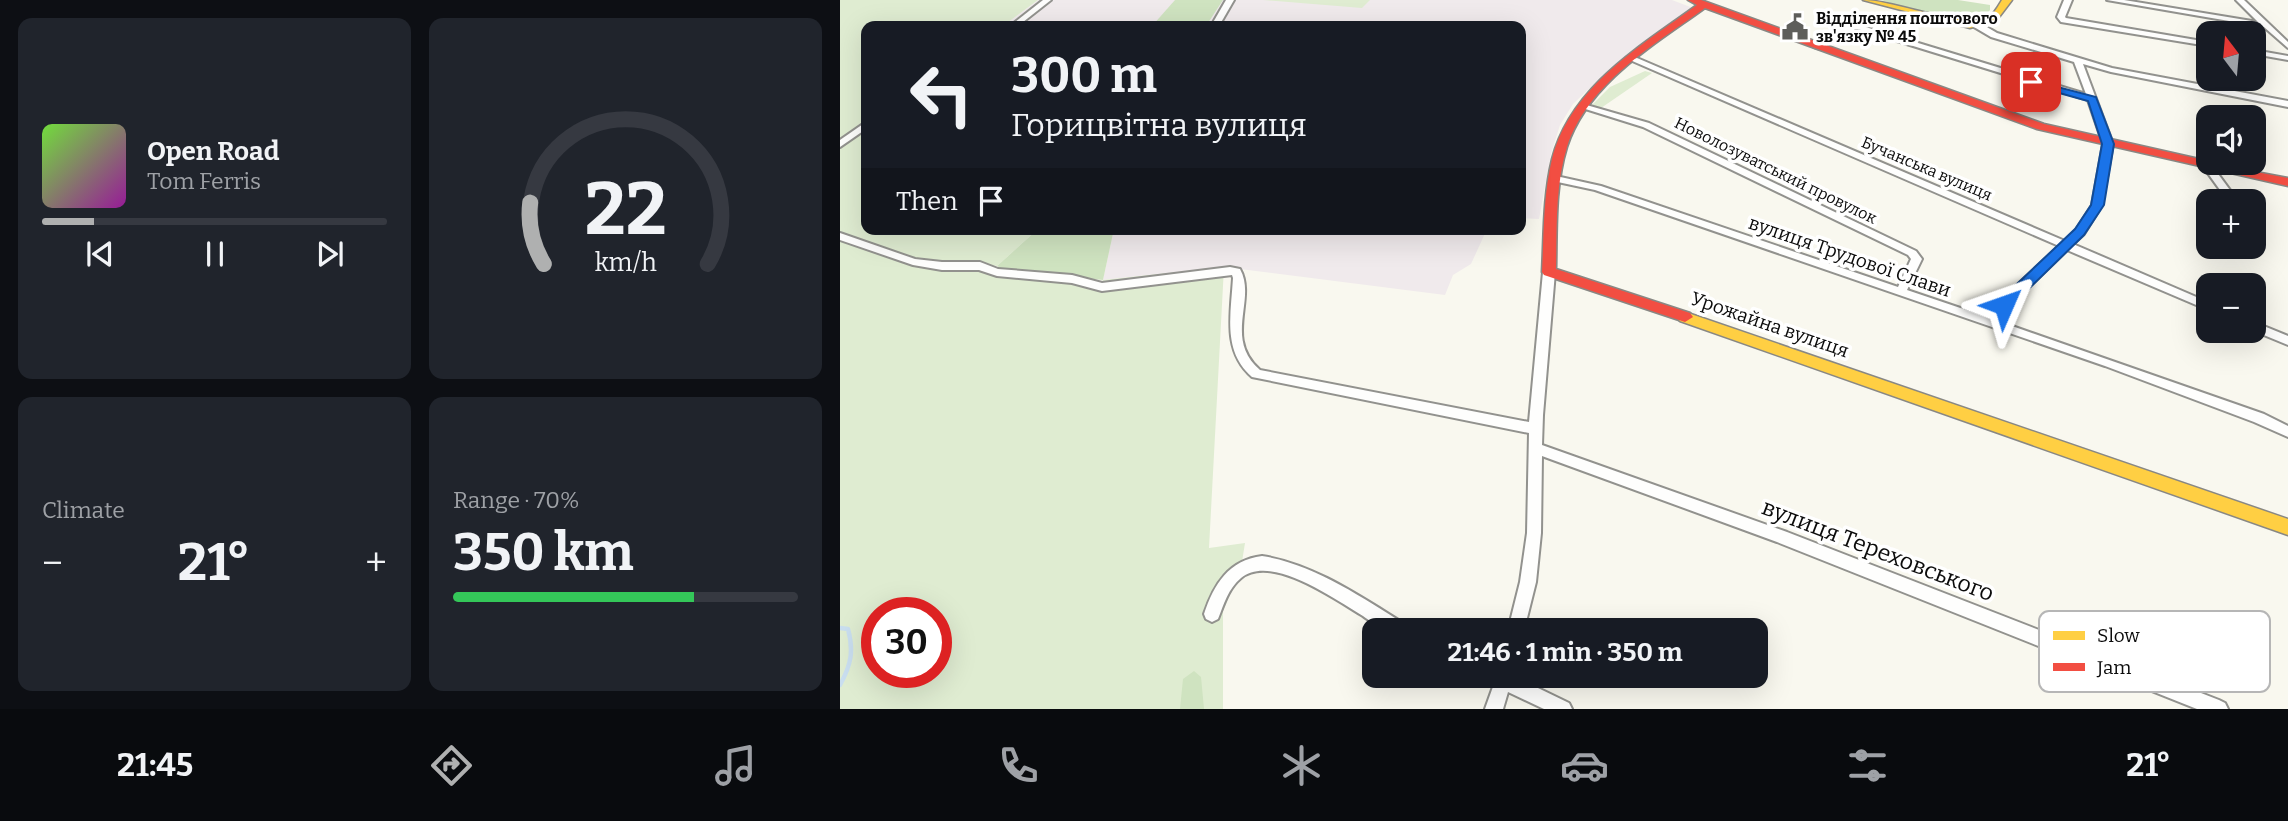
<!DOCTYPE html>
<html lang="en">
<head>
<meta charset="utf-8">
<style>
  :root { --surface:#171b24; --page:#20242c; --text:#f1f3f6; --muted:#9ea1a6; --line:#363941; --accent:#afb0b0 }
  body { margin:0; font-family:Bitter,serif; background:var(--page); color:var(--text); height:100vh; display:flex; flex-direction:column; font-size:26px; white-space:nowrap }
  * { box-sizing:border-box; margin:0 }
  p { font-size:23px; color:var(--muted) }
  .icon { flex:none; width:38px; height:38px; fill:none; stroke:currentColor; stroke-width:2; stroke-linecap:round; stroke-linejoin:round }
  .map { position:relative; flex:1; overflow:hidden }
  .drawer { display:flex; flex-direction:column; gap:18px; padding:18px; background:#0d0f14; width:840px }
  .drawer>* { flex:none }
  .banner { position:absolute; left:21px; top:21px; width:665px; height:214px; border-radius:14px; box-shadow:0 7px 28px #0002; background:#171b24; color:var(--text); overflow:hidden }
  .needle { width:46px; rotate:344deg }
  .controls { position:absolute; left:1356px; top:21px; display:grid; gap:14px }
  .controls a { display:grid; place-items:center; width:70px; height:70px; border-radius:14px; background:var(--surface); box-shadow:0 7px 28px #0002; font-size:35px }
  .speed { position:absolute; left:21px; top:597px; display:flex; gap:14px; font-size:35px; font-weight:700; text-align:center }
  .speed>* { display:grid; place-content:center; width:91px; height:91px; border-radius:50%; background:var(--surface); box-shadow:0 7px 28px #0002; line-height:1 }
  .speed .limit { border:10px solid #d22; background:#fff; color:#111 }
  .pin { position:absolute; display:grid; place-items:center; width:60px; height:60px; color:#fff; margin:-30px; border-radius:14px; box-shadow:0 4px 10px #0006 }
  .me { position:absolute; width:77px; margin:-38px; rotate:47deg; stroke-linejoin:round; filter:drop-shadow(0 0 5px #0008) }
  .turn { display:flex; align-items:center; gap:24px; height:147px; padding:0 35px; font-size:32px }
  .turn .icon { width:91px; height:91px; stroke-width:2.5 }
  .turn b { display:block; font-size:49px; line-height:60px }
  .then { display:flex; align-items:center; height:66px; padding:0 35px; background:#0003; gap:14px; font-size:26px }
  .big { font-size:52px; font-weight:700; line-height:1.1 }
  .drawer .tile { flex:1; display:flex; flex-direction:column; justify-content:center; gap:10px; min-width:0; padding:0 24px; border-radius:14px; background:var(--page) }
  .drawer .dial { align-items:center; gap:0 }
  .dial svg { height:182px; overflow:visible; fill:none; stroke:var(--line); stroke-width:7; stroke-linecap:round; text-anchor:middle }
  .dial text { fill:var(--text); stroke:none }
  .song { display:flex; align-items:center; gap:21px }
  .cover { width:84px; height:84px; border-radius:10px; background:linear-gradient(135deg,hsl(100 70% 55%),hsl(300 70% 35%)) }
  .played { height:7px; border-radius:4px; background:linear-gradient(90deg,var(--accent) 15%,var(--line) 15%) }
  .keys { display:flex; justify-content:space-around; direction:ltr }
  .heat { display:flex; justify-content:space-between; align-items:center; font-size:38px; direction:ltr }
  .charge { height:10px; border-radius:5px; background:linear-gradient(90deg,#34c759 70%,var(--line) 0) }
  .drawer .tiles { flex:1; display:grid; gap:18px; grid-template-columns:repeat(2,1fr) }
  .trip { position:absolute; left:522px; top:618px; width:406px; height:70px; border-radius:14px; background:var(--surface); box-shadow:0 7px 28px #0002; font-weight:700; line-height:70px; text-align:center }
  .dock { display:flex; height:112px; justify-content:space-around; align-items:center; background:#090b0e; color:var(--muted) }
  .dock .icon { width:49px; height:49px }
  .dock .current { color:var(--accent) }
  .dock b { font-size:32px; color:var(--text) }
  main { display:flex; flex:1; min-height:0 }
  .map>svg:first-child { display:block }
  .industrial { fill:#f0eaec }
  .green { fill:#dfecd1; fill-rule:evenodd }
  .forest { fill:#cfe3c0 }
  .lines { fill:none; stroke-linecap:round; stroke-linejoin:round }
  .stream { stroke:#c9deef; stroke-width:4.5 }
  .street-casing { stroke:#92928e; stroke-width:4 }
  .slow-casing { stroke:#898884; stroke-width:3 }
  .jam-casing { stroke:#898884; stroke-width:3 }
  .street { fill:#fefefd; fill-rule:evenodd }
  .slow { fill:#ffcf43; fill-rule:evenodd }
  .jam { fill:#f24e42; fill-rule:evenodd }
  .route { fill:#1a73e8; stroke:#114b97; stroke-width:2 }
  .labels { text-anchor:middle; stroke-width:7; stroke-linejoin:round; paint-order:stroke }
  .far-poi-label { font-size:16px; font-weight:bold; fill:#0b0b0b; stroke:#fff; text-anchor:start }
  .far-street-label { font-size:16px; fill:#0b0b0b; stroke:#fff }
  .street-label { font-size:19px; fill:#0b0b0b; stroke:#fff }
  .near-street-label { font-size:23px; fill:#0b0b0b; stroke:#fff }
  .key { fill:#fff; stroke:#b6b6b6; stroke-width:2 }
  .key-label { font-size:19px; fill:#0b0b0b }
</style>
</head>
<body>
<main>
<section class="drawer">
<div class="tiles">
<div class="tile">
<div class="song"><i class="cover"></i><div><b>Open Road</b><p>Tom Ferris</p></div></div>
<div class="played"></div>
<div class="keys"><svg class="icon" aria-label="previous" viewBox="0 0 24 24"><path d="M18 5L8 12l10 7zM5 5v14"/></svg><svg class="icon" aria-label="pause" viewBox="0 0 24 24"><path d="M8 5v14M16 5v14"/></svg><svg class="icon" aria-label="next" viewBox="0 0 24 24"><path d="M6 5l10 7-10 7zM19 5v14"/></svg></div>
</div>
<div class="tile dial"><svg viewBox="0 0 100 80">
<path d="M14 69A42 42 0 1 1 86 69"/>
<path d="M14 69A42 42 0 0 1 8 42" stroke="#afb0b0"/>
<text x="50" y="56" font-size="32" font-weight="700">22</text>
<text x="50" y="72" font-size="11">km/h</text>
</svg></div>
<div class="tile"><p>Climate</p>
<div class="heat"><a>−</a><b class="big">21°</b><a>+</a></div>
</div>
<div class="tile"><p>Range · 70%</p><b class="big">350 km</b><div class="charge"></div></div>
</div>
</section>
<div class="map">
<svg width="1448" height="709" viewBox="0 0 1448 709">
  <rect width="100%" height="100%" fill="#f9f8ef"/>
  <g class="industrial">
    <polygon points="198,0 832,0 853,8 752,86 733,104 720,125 711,154 699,219 681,218 681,26 163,26"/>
    <polygon points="274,229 647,229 631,264 613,275 605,295 384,267 263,280"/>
  </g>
  <g class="green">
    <polygon points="0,0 198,0 163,26 26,26 26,122 0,141"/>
    <polygon points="423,0 530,0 522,8"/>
    <polygon points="805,71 812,73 761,108 752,105 770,87"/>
    <path d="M 26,127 L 26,229 L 198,229 L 157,266 C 131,259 105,266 79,260 C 53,254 26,241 0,232 L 0,147 Z"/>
    <path d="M 0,241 L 70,265 L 136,269 L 157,276 L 232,284 L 260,290 L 263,280 L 384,267 L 369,548 L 405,543 L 401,568 L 383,611 L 383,709 L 0,709 ZM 37,612 L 96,612 L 96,672 L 37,672 Z"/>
  </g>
  <g class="forest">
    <polygon points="335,0 383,0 366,26 312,26"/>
    <path d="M 1041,0 L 1118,0 L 1150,5 L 1150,10 C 1133,35 1066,7 1041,0 Z"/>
    <polygon points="198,229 274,229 263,280 162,269 157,266"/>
    <polygon points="354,671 361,677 364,709 340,709 343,679"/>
  </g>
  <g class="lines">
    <path class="stream" d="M 0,628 L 8,629 C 14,651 11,665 0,685"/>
    <g class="street-casing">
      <g id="street">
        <polygon points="203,0 211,0 178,26 170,26"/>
        <polygon points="386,0 394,0 379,26 371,26"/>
        <polygon points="1224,0 1232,0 1225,17 1226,18 1368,42 1368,46 1221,22 1217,17"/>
        <polygon points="1267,0 1284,0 1418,22 1396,0 1404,0 1448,42 1448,48 1424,27"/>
        <polygon points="1134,23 1140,23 1157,33 1272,68 1448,101 1448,107 1271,72 1243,64 1273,144 1262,205 1244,234 1233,244 1368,302 1368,310 1227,250 1155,320 1424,414 1448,426 1448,437 1414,422 1265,366 755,190 713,181 711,179 716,176 761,186 1058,287 1071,259 1068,255 803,127 739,107 743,104 809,123 1076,251 1082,259 1067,290 1144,316 1219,246 790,60 797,58 1225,241 1236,230 1252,205 1263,144 1248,100 1018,29 1012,29 981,49 974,47 1007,25 1019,25 1246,94 1234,62 1151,37 1134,27"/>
        <polygon points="1414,50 1448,56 1448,60 1414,54"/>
        <polygon points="26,122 26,129 0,147 0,140"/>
        <polygon points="1367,162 1370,163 1398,201 1388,201 1362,165"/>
        <polygon points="1414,229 1418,230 1421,237 1420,239 1414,240"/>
        <path d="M 0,233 L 75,259 L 102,262 L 140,262 L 158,269 L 232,275 L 262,283 L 390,267 L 400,269 C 417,299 383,338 420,370 L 689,422 L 703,272 L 709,268 L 713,269 L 715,272 L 703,415 L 702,445 L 947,532 L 1379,700 L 1385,703 L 1388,709 L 1357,709 L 937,542 L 702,456 L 701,533 L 696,582 L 684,630 L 668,630 L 680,582 L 687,533 L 689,433 L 412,377 C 382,351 391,314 393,278 L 392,275 L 262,291 L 232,283 L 157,276 L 139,270 L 102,270 L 73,265 L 0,240 Z"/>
        <polygon points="1414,322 1448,336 1448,345 1414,331"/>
        <path d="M 422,556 C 474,564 521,597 565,624 L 567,630 C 561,630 552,631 546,630 C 538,628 529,620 523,616 C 496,600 431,553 401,578 C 388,589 384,604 378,619 L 372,622 L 366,619 L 364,614 C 374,584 389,560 422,556 Z"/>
        <polygon points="647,676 673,676 729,703 732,709 704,709 668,692 663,709 645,709 654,684 649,682"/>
      </g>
    </g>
    <g class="slow-casing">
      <g id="slow">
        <path d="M 1023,0 C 1054,0 1126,30 1149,17 C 1154,14 1159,5 1162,0 L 1172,0 L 1156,21 L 1130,28 Z"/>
        <polygon points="845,312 1448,519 1448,535 840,321 837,317 840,313"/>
      </g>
    </g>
    <g class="jam-casing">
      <path id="jam" d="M 848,0 L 861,0 L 1204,124 L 1368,161 L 1368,163 L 1448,178 L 1448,186 L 1197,129 L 865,8 C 814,45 748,83 727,147 C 715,186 717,229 716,269 L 850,313 L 853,317 L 845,322 L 704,275 L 702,272 C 704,234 703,196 712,159 C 731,86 801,46 857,5 Z"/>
    </g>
    <use href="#street" class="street"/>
    <use href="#slow" class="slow"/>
    <use href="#jam" class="jam"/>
  </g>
  <polygon class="route" points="1187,79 1256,97 1274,144 1264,205 1244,235 1169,308 1164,310 1156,305 1159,301 1235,229 1251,205 1262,144 1248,101 1187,84"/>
  <defs>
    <g id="civic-bare" transform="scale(2.1)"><path d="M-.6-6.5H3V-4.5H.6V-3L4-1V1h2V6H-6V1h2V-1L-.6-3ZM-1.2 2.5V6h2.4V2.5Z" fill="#5e5e5b" stroke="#fff" stroke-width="2.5" paint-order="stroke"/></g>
  </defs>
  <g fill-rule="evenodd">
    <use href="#civic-bare" x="955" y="27"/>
  </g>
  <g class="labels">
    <g class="far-poi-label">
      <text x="976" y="24">Відділення поштового<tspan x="976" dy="18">зв'язку № 45</tspan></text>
    </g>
    <g class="far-street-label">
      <text transform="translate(1087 168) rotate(23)" y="6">Бучанська вулиця</text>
      <text transform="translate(936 170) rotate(26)" y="6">Новолозуватський провулок</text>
    </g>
    <g class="street-label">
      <text transform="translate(1010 256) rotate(19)" y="7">вулиця Трудової Слави</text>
      <text transform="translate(930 324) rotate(19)" y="7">Урожайна вулиця</text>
    </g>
    <g class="near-street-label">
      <text transform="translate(1038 550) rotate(21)" y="8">вулиця Тереховського</text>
    </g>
  </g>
  <rect x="1199" y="611" width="231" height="81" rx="10" class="key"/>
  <rect x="1213" y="631" width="32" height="9" fill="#ffcf43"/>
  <rect x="1213" y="663" width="32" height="8" fill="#f24e42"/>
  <g class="key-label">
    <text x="1257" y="642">Slow</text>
    <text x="1257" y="674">Jam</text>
  </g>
</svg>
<div class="controls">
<a><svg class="needle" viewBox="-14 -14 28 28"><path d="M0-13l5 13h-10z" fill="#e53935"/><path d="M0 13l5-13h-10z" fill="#9ea1a6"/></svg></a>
<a><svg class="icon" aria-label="sound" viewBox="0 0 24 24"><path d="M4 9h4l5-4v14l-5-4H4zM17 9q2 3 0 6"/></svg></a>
<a>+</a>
<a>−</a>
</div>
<div class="speed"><div class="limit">30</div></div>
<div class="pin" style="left:1191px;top:82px;background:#d93025"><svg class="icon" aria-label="arrive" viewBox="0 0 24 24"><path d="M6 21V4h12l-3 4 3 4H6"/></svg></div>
<svg class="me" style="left:1164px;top:305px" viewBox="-20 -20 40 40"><path d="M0-17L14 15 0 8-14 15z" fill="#1a73e8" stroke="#fff" stroke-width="4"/></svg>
<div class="trip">21:46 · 1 min · 350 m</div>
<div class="banner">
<div class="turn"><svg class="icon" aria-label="left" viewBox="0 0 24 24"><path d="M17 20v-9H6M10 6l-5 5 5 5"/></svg><div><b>300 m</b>Горицвітна вулиця</div></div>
<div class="then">Then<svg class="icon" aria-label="arrive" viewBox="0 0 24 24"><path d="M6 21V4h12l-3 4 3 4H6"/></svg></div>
</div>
</div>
</main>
<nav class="dock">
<b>21:45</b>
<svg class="icon current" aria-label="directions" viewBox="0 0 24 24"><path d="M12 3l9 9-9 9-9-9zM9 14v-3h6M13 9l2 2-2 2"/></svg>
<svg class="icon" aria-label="music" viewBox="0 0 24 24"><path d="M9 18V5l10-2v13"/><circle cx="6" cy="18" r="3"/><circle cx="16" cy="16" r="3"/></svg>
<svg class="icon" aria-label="phone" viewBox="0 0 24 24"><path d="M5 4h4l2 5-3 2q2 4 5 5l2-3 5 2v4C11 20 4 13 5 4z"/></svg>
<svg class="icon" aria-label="climate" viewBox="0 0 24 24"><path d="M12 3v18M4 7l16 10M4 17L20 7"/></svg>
<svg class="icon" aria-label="car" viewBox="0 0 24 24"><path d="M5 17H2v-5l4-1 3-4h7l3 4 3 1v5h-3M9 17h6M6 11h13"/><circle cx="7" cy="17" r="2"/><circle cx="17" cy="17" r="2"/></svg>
<svg class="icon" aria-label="filters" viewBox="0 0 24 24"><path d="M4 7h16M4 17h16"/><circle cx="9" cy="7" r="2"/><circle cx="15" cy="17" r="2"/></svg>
<b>21°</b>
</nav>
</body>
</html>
